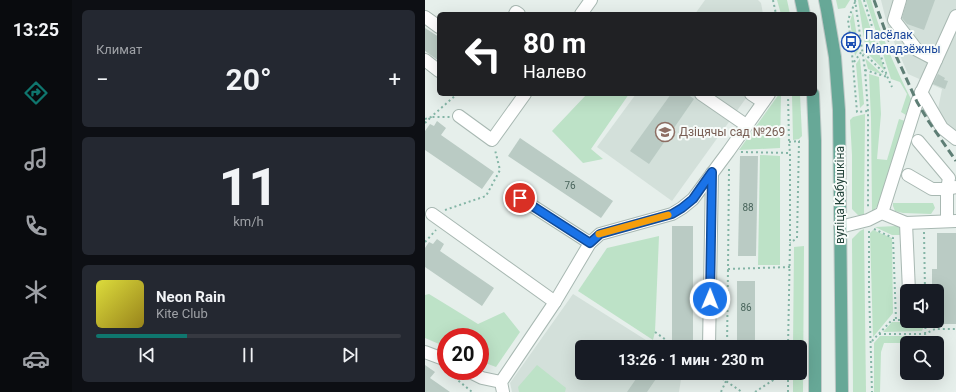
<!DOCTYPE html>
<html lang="ru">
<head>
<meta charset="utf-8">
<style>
  :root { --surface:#171b24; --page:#242831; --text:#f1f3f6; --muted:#9ea1a6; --line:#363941; --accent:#0f766e }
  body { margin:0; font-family:Roboto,sans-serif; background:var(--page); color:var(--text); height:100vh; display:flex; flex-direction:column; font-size:15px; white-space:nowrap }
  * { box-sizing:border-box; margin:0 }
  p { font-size:13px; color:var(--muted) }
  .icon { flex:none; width:22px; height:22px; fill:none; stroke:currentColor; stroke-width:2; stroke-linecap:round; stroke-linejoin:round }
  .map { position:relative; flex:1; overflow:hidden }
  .sheet { display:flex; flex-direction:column; gap:10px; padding:10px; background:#0d0f14; width:353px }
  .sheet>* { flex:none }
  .guide { position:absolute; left:12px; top:12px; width:380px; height:84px; border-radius:6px; box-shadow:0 4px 16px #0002; background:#202124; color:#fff; overflow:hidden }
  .fabs { position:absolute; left:475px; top:284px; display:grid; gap:8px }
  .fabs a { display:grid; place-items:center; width:44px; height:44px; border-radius:6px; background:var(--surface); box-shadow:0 4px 16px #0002; font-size:20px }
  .speed { position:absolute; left:12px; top:328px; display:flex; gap:8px; font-size:20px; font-weight:700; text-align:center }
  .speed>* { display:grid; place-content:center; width:52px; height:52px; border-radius:50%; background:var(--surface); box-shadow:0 4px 16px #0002; line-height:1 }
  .speed .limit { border:6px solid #d22; background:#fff; color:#111 }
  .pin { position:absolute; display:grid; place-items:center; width:34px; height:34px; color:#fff; margin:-17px; border:2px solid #fff; border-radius:50%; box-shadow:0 1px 4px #0007 }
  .me { position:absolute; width:44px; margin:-22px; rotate:1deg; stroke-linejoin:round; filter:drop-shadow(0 0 3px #0008) }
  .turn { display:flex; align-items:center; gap:14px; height:84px; padding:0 20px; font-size:18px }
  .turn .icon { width:52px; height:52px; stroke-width:2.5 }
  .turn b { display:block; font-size:28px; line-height:34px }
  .big { font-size:30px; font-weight:700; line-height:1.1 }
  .sheet .tile { flex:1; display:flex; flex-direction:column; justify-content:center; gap:6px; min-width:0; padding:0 14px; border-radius:6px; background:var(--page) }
  .sheet .dial { align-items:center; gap:0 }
  .dial b { font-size:52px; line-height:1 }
  .song { display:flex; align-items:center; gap:12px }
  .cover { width:48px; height:48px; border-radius:6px; background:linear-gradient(135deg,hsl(60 70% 55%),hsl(50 70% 35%)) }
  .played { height:4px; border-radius:2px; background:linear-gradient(90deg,var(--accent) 30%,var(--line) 30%) }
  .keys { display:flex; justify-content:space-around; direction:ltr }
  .heat { display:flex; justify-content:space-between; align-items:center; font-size:22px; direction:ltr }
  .trip { position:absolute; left:150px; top:340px; width:232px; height:40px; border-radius:6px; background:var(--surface); box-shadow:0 4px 16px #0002; font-weight:700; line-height:40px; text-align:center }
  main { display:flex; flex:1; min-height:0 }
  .menu { display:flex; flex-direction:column; width:72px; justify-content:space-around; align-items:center; background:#090b0e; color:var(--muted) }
  .menu .icon { width:28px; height:28px }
  .menu .current { color:var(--accent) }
  .menu b { font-size:18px; color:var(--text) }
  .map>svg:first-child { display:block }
  .built { fill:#d3e0da }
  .green { fill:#bde2c7 }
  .building { fill:#bacbc4 }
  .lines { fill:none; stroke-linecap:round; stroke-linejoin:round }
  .minor-casing { stroke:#a8b8b2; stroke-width:14 }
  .major-casing { stroke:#c1cac8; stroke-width:14 }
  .path { stroke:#84b5a6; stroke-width:2; stroke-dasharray:2 3; stroke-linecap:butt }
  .minor { stroke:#fff; stroke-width:12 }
  .major { stroke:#67a897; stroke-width:12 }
  .rail { stroke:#5e7e75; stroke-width:3; stroke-dasharray:8 4; stroke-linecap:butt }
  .route-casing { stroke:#114b97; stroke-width:10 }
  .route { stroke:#1a73e8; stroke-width:7 }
  .slow { stroke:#f59e0b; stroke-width:7 }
  .labels { text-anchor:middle; stroke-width:4; stroke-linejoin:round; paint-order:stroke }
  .number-label { font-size:10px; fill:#49655c }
  .transit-label { font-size:12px; fill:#164399; stroke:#f7fbf9; text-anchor:start }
  .education-label { font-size:12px; fill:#785e54; stroke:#f7fbf9; text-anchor:start }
  .street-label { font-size:12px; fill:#23433a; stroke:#f7fbf9 }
</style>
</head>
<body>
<main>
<nav class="menu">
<b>13:25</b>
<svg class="icon current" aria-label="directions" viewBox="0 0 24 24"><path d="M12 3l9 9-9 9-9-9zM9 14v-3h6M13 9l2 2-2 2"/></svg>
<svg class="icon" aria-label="music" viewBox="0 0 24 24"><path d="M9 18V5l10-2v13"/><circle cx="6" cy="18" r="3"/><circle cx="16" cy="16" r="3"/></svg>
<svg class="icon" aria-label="phone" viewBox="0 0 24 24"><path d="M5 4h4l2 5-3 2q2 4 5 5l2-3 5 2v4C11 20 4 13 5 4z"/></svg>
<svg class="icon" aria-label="climate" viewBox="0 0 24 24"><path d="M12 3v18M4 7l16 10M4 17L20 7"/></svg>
<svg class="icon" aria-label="car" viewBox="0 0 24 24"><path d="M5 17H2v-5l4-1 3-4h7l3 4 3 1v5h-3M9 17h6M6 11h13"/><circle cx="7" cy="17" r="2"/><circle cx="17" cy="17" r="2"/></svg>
</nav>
<section class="sheet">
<div class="tile"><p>Климат</p>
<div class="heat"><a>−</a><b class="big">20°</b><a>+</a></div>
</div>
<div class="tile dial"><b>11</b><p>km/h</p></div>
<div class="tile">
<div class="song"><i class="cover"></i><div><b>Neon Rain</b><p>Kite Club</p></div></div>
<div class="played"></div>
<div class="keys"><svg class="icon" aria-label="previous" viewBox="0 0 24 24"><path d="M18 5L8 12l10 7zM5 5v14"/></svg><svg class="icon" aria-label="pause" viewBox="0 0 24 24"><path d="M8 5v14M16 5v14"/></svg><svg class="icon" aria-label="next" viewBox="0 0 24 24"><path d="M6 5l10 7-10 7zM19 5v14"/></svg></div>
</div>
</section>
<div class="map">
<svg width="531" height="392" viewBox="0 0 531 392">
  <rect width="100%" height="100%" fill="#e6efeb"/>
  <g class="built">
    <polygon points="280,0 333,0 336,3 338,14 270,14"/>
    <polygon points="456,0 531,0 531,136 521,127 513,109 517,89 483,74 463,28"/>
    <polygon points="211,94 324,94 247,201 172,147"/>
    <polygon points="148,294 232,347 157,347 157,373 257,373 254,392 87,392 85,383"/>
  </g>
  <g class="green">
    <polygon points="352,0 362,0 365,14 356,14"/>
    <polygon points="411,0 425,0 420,8 413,9"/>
    <polygon points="433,0 436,0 460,71 441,52"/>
    <path d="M 441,0 L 446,0 C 455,34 470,67 486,99 L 481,115 L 476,112 L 482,94 L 475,82 L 466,79 Z"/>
    <polygon points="428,12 434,49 430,56 425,21"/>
    <polygon points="435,58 439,104 435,108 431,64"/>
    <polygon points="440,58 458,75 443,69"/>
    <polygon points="444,74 454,77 456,114 452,159 462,160 474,119 480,121 455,203 447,212 446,118"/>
    <polygon points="162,94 204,94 166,149 178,159 158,163 127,131"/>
    <polygon points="354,94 356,94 355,148 314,150"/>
    <polygon points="367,94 375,94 377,136 374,139 368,140"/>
    <polygon points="440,114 439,215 433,215 427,209 427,155 425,120 428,117"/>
    <polygon points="335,155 355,156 355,265 333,265"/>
    <polygon points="468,203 508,203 510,208 506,214 478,213 470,211 468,206"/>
    <polygon points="472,226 475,228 477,230 477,235 467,235 450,227"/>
    <polygon points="439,229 441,392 428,392 427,239 435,231"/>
    <polygon points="448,230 467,238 468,313 448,337 445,233"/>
    <polygon points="234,236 230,332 228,340 153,291 182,248"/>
    <polygon points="379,246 378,392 368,392 368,373 375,373 375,347 368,347 369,247"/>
    <polygon points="4,294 53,324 79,312 95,332 71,367 55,361 55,337 21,337 21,347 0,338 0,295"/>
    <polygon points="467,322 495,322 499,326 497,331 458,332"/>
    <polygon points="455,336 509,336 507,343 459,343 456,352 455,392 449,392 449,343"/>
    <polygon points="112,365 141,388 140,392 94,392 93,387"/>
  </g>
  <g class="building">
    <polygon points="482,0 510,0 499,30 482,24 477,18"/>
    <polygon points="0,28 14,37 14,61 0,51"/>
    <polygon points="513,74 520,78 519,80 523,81 520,89 508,84"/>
    <polygon points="246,94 262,94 269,99 224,164 205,151"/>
    <polygon points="12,121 21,128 16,135 69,172 57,189 0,150 0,131 5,124 9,126"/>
    <polygon points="95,138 188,201 176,218 83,156"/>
    <polygon points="315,156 333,156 331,256 313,256"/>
    <rect x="247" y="226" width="21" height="115"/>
    <polygon points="512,233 531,233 531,324 512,324 512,291 507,290 507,269 512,269"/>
    <polygon points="12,239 19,244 15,251 69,288 57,306 0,267 0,248 4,242 8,244"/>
    <rect x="312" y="281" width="18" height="66"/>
    <polygon points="0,365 10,372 5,378 25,392 0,392"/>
    <polygon points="202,373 235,373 222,392 202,392 211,379"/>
  </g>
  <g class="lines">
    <g class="minor-casing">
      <g id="minor">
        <polyline points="475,0 469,20 492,50 511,60"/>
        <polyline points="90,14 91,12 94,14"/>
        <polyline points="156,14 166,0"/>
        <polyline points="0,17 14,27"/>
        <polyline points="0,60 14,71"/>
        <polyline points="496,92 517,128 531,139"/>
        <polyline points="276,94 321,125"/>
        <polyline points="326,94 338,102"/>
        <polyline points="34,116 67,140 100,94"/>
        <polyline points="493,141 524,178 522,189 531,187"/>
        <polyline points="483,175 507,189 522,189 522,221"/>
        <polyline points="95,198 165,243"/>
        <polyline points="457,213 492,102 531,16"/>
        <polyline points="7,214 130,302"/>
        <polyline points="481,223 484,291"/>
        <polyline points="415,227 443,220 457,213 481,223 531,221"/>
        <polyline points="284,347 287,173"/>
        <polyline points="0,352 21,360"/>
        <polyline points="43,371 57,378 76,382"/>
        <polyline points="78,392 76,382 130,302 165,243 175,234 247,214 257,208 268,199 303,152 344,94"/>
      </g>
    </g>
    <g class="major-casing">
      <g id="major">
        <polyline points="376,0 379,14"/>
        <polyline points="400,0 402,10 410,57 414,110 417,392"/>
        <polyline points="388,94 390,141 390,392"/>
      </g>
    </g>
    <g class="path">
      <polyline points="348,0 351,14"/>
      <polyline points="430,0 440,70 443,111 443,209"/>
      <polyline points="439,0 462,76 467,87"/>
      <polyline points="430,2 423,20 426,42 432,112 443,111"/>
      <polyline points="417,43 426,42"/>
      <polyline points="439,53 461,75"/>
      <polyline points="429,62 437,51"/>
      <polyline points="440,70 462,77"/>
      <polyline points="363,94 364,142 365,153 365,243 363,347"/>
      <polyline points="0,119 6,117 32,94"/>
      <polyline points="0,123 6,117 25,117"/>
      <polyline points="364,142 374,141 372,238 365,243"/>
      <polyline points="316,152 365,153"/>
      <polyline points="304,169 303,269 365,267"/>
      <polyline points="20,210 61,196 75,170 70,150"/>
      <polyline points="449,229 468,238 471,320"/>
      <polyline points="444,231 444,289 447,392"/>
      <polyline points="499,232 500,291"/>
      <polyline points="0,242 11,230"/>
      <polyline points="230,332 251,347"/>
      <polyline points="454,334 500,334 510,329 531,329"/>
      <polyline points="500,334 501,321"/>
      <polyline points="447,341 467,320 482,320"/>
      <polyline points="302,347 303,269"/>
      <polyline points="22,371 47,392"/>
      <polyline points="289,373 317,392"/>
      <polyline points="296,392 301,381 301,373"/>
      <polyline points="330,392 359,373"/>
      <polyline points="363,392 363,373"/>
    </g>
    <use href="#minor" class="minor"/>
    <use href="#major" class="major"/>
    <polyline class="rail" points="449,0 462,36 492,102 504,122 531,161"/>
  </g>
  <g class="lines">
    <g class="route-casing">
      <polyline id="route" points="95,198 165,243 175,234 247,214 257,208 268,199 287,172 285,299"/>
    </g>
    <use href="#route" class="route"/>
    <polyline class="slow" points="174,234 243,215"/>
  </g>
  <defs>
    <g id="bus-ring" transform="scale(1)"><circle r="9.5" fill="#f7fbf9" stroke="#1a4fb4" stroke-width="1.5"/><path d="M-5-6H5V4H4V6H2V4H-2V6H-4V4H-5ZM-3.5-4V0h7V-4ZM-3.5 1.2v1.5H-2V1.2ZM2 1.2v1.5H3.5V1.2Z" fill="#1a4fb4"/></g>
    <g id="school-ring" transform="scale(1)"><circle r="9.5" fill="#f7fbf9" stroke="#8d6e63" stroke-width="1.5"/><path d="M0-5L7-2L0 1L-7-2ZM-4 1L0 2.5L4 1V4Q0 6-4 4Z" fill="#8d6e63"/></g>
  </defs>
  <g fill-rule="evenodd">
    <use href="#bus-ring" x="426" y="42"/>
    <use href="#school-ring" x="240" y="132"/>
  </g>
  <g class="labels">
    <g class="number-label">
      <text x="145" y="189">76</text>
      <text x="323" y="211">88</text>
      <text x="321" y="311">86</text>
    </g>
    <g class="transit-label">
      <text x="440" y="39">Пасёлак<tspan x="440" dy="14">Маладзёжны</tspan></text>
    </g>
    <g class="education-label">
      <text x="254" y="136">Дзіцячы сад №269</text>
    </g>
    <g class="street-label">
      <text transform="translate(415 195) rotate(-90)" y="4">вуліца Кабушкіна</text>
    </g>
  </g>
</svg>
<div class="fabs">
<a><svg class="icon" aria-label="sound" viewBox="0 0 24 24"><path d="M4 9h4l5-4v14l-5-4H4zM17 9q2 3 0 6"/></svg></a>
<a><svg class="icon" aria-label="search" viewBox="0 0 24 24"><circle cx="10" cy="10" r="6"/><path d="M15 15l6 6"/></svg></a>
</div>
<div class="speed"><div class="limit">20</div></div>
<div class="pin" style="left:95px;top:198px;background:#d93025"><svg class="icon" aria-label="arrive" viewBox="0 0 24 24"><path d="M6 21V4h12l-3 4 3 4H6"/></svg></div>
<svg class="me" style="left:285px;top:299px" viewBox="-20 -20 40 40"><circle r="17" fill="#1a73e8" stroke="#fff" stroke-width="3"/><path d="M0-11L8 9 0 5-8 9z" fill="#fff"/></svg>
<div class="trip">13:26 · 1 мин · 230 m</div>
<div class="guide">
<div class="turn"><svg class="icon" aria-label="left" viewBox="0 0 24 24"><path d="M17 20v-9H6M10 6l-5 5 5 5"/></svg><div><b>80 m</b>Налево</div></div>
</div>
</div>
</main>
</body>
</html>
